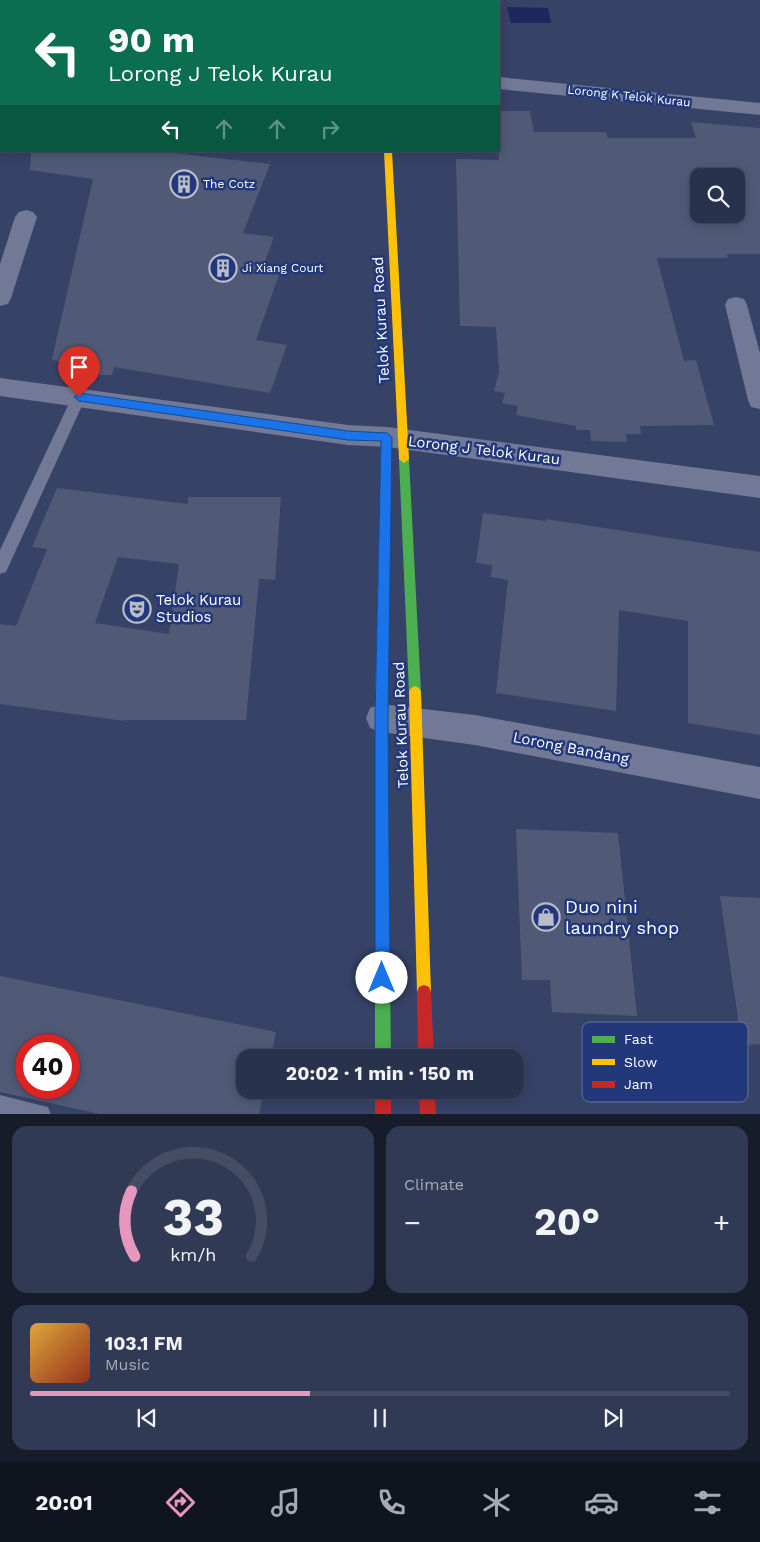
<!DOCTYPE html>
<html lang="en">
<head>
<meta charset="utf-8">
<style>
  :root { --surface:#29324d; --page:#313a54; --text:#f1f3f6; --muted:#a5aab6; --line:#454d65; --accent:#e797bd }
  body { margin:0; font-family:"Work Sans",sans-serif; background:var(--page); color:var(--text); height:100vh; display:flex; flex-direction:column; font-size:19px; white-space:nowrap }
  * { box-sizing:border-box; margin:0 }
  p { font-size:16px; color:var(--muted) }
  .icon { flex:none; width:28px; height:28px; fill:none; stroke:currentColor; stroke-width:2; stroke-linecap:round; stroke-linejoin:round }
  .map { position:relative; height:1114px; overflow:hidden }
  .panel { display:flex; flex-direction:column; gap:12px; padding:12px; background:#171c2a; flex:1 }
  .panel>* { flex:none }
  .hud { position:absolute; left:0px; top:0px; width:500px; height:152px; box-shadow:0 2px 12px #0003,0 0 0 1px var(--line); background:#0b6e4f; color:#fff; overflow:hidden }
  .fabs { position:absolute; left:690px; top:168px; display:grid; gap:10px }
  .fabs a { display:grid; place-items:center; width:55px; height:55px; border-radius:10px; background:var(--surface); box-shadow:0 2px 12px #0003,0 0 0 1px var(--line); font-size:25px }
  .speed { position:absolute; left:15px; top:1034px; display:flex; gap:10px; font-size:25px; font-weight:700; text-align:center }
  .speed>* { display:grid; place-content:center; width:65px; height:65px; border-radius:50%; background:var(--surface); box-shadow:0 2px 12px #0003,0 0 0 1px var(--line); line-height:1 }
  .speed .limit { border:8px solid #d22; background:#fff; color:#111 }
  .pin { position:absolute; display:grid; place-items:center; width:42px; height:42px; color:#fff; margin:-51px -21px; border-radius:50% 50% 50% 0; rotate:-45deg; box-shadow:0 0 5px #0007 }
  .pin .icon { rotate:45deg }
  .me { position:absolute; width:55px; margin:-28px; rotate:0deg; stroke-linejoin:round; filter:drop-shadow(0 0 4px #0008) }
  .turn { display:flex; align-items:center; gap:18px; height:105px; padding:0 25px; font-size:22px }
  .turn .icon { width:65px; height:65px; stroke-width:2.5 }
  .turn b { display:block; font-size:35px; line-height:42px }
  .lanes { display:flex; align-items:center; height:48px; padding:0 25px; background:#0003; justify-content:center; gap:25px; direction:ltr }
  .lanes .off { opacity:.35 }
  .big { font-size:38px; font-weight:700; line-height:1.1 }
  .panel .widget { flex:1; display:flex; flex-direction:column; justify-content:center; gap:8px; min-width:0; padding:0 18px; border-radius:15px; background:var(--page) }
  .panel .dial { align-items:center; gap:0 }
  .dial svg { height:130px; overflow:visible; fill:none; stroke:var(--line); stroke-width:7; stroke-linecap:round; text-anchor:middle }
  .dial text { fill:var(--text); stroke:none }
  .song { display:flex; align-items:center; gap:15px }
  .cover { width:60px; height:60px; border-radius:8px; background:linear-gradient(135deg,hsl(40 70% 55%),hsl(10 70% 35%)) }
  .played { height:5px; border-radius:2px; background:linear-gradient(90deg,var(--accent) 40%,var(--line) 40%) }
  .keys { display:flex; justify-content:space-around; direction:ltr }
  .heat { display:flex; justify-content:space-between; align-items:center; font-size:28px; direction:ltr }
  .panel .tiles { flex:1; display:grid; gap:12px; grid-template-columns:1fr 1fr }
  .widget:last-child { grid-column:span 2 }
  .trip { position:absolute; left:236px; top:1049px; width:288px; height:50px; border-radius:15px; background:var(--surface); box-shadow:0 2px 12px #0003,0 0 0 1px var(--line); font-weight:700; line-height:50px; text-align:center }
  .menu { display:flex; height:80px; justify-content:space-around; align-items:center; background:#10141f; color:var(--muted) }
  .menu .icon { width:35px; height:35px }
  .menu .current { color:var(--accent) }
  .menu b { font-size:22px; color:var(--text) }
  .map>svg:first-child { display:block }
  .water { fill:#1b295c }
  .building { fill:#505a77; fill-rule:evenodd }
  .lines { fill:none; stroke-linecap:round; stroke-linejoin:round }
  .lane { fill:#717996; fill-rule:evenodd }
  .street { fill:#717996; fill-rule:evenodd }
  .fast { fill:#4caf50; fill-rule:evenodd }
  .slow { fill:#ffc107; fill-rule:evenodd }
  .jam { fill:#c62828; fill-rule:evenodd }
  .route { fill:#1a73e8; stroke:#114b97 }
  .labels { text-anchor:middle; stroke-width:5; stroke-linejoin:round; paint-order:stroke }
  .far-street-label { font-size:12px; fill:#fff; stroke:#23387b }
  .far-poi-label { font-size:12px; fill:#fff; stroke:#23387b; text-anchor:start }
  .street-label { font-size:15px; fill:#fff; stroke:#23387b }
  .poi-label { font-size:15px; fill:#fff; stroke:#23387b; text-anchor:start }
  .near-poi-label { font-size:18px; fill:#fff; stroke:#23387b; text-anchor:start }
  .key { fill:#23387b; stroke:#6574a3; stroke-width:1 }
  .key-label { font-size:14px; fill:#fff }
</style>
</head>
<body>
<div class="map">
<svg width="760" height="1115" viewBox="0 0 760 1115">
  <rect width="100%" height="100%" fill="#374267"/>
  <polygon class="water" points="507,7 548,8 551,23 511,23"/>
  <g class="building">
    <path d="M 499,111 L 530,111 L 534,132 L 606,132 L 608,138 L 696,138 L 691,122 L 760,128 L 760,254 L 727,254 L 728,258 L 657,258 L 684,361 L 696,360 L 714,425 L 640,426 L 641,434 L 626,434 L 627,442 L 591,441 L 590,430 L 576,430 L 576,426 L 516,415 L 518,406 L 502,403 L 505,393 L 494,391 L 499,372 L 496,327 L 460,326 L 456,159 L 499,160 ZM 699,176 L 736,176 L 736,214 L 699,214 Z"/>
    <polygon points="31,151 156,151 270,164 243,233 274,237 263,267 281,269 256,340 287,345 270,393 114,367 112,375 89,375 52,359 93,179 30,170"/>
    <path d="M 57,488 L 188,504 L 188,497 L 281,497 L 275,580 L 259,579 L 246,720 L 125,720 L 125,721 L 0,704 L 0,624 L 16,626 L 47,549 L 32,547 ZM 118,557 L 179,564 L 169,634 L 95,623 Z"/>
    <polygon points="483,513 546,521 546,519 760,552 760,735 688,723 688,621 619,610 616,711 496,693 508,580 491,577 492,565 476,563"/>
    <polygon points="516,829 618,833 637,1016 552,1012 550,980 522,980"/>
    <polygon points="720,896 760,898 760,1044 742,1045"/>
    <path d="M 0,976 L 276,1032 L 271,1058 L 245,1058 L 245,1090 L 264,1090 L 259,1115 L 104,1115 L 0,1092 ZM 26,1045 L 69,1045 L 69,1088 L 26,1088 Z"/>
  </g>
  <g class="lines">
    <g class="lane">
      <polygon points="79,392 84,393 86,397 6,572 0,574 0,550 72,397 74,393"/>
      <polygon points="0,1095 48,1107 51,1115 0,1115"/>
    </g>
    <g class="street">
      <rect x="0" y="27" width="1" height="10"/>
      <polygon points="499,77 760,103 760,115 499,89"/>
      <polygon points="26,210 33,212 37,217 11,298 8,304 0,306 0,264 15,217 19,212"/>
      <polygon points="736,297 744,299 747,305 760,353 760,409 751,407 748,400 725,305 728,299"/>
      <polygon points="0,378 348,425 387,427 760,476 760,498 387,447 348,445 0,396"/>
      <polygon points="381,704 475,715 760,767 760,799 475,745 381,732 370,728 366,718 370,708"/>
    </g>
    <g class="fast">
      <polygon points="404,455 409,459 421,692 419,696 415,698 411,696 409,692 399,459"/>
      <polygon points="381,707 385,709 387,713 391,1058 375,1058 375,713 377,709"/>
    </g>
    <g class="slow">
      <polygon points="384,151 392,151 409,459 404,463 399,459"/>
      <polygon points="386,446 391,450 387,713 385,717 381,719 377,717 375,713 381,450"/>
      <polygon points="415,686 419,688 421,692 431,992 429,997 424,999 419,997 417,992 409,692 411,688"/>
    </g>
    <g class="jam">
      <rect x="377" y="0" width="6" height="1"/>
      <polygon points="424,985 429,987 431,992 434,1058 418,1058 417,992 419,987"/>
      <rect x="375" y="1090" width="16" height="25"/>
      <polygon points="419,1090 435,1090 436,1115 420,1115"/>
    </g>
  </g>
  <polygon class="route" points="79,393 348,431 387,433 392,437 388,718 390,978 388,983 382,985 377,983 375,978 375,718 381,441 348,440 79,401 74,397"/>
  <defs>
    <g id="building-ring" transform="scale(1.4375)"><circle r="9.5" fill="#23387b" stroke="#b9bdca" stroke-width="1.5"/><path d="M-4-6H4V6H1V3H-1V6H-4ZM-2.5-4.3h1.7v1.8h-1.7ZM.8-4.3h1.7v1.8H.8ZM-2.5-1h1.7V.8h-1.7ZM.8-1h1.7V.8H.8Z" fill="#b9bdca"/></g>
    <g id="theatre-ring" transform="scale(1.4375)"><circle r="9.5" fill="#23387b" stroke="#b9bdca" stroke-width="1.5"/><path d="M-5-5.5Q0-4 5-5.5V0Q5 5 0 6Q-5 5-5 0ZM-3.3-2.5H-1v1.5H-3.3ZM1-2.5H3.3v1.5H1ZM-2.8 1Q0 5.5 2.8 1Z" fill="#b9bdca"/></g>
    <g id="shop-ring" transform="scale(1.4375)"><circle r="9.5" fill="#23387b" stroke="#b9bdca" stroke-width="1.5"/><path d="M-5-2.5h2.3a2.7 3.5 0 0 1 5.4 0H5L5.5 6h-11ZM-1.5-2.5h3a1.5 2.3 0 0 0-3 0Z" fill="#b9bdca"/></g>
  </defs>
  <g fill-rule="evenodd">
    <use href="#building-ring" x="184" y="184"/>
    <use href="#building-ring" x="223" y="268"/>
    <use href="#theatre-ring" x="137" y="609"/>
    <use href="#shop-ring" x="546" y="917"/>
  </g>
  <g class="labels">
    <g class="far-street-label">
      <text transform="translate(629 96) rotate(6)" y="4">Lorong K Telok Kurau</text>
    </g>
    <g class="far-poi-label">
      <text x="203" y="188">The Cotz</text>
      <text x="242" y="272">Ji Xiang Court</text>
    </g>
    <g class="street-label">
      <text transform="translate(381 320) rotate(-93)" y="5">Telok Kurau Road</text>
      <text transform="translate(484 450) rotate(7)" y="5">Lorong J Telok Kurau</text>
      <text transform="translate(401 725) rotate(-92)" y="5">Telok Kurau Road</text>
      <text transform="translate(571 748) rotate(11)" y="5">Lorong Bandang</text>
    </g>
    <g class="poi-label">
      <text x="156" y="605">Telok Kurau<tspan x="156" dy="17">Studios</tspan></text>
    </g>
    <g class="near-poi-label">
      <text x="565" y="913">Duo nini<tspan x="565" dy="21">laundry shop</tspan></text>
    </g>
  </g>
  <rect x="582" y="1022" width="166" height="80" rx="8" class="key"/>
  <rect x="592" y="1036" width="23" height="7" fill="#4caf50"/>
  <rect x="592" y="1059" width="23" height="6" fill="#ffc107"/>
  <rect x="592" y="1081" width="23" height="7" fill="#c62828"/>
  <g class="key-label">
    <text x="624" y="1044">Fast</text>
    <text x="624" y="1067">Slow</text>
    <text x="624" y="1089">Jam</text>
  </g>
</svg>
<div class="fabs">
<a><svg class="icon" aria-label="search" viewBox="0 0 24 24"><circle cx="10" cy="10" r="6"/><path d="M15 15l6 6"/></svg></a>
</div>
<div class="speed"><div class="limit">40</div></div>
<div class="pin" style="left:79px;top:397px;background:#d93025"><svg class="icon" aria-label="arrive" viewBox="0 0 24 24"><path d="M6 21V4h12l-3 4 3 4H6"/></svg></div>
<svg class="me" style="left:382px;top:978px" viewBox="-20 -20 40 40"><circle r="19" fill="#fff"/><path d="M0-13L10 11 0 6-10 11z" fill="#1a73e8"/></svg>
<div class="trip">20:02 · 1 min · 150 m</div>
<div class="hud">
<div class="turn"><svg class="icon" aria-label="left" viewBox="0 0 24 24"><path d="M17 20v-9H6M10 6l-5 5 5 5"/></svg><div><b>90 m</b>Lorong J Telok Kurau</div></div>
<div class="lanes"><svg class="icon" aria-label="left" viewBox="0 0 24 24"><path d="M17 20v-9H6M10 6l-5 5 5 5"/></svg><svg class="icon off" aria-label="ahead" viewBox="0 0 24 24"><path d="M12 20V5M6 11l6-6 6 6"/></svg><svg class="icon off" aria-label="ahead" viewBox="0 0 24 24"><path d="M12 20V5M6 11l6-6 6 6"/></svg><svg class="icon off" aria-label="right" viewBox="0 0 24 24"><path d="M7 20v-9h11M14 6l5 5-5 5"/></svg></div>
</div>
</div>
<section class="panel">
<div class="tiles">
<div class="widget dial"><svg viewBox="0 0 100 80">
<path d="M14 69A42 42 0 1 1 86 69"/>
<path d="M14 69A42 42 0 0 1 12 29" stroke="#e797bd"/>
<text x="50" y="56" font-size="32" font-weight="700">33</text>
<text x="50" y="72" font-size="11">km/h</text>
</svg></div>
<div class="widget"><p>Climate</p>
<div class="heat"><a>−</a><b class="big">20°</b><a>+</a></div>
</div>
<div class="widget">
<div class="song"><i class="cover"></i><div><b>103.1 FM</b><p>Music</p></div></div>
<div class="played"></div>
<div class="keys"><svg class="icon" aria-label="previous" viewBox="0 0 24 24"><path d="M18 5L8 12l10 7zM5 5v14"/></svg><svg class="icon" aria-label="pause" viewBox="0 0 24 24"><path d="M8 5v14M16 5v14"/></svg><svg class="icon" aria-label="next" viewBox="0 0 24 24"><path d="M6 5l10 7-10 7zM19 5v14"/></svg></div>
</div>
</div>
</section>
<nav class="menu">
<b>20:01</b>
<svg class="icon current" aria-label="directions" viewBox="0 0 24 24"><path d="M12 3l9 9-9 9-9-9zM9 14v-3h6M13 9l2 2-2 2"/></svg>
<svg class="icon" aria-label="music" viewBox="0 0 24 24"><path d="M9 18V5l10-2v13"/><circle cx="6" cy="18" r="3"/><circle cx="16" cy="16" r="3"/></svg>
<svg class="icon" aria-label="phone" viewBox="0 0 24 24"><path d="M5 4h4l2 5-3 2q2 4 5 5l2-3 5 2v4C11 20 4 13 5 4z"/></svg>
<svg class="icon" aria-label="climate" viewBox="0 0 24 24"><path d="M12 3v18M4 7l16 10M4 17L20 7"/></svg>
<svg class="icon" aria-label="car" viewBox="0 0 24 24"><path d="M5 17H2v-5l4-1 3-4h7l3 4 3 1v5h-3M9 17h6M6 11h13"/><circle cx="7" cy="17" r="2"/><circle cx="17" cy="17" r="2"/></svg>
<svg class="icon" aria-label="filters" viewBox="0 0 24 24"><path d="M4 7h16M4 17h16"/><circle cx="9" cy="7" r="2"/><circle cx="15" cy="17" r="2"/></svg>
</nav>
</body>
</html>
